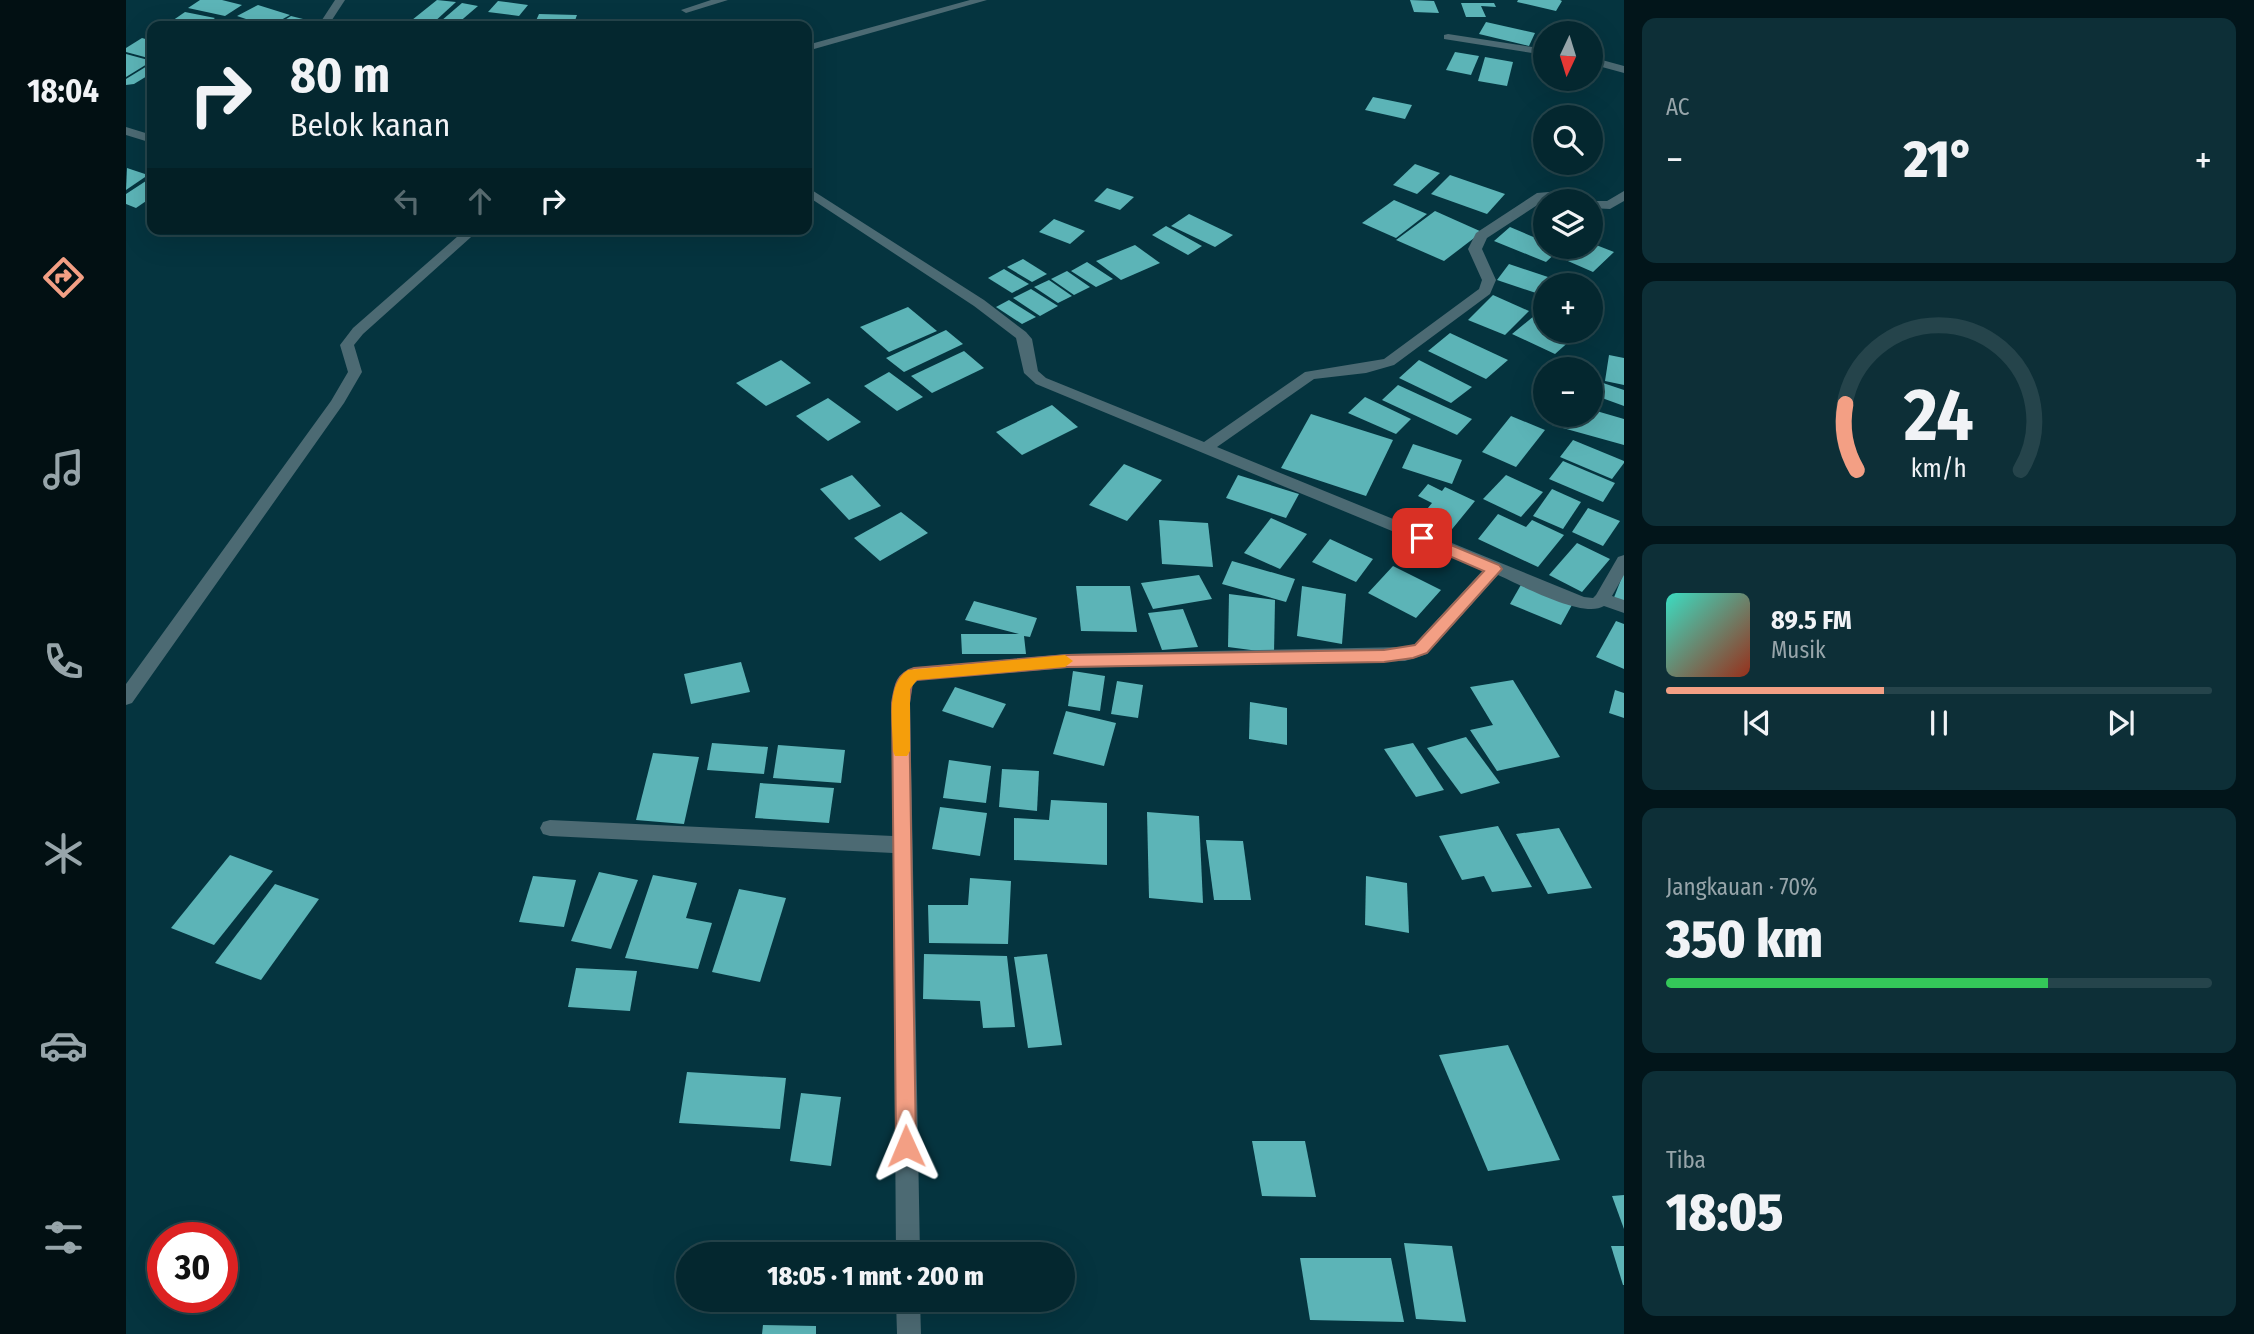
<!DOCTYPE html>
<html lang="id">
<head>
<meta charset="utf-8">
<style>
  :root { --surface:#04272f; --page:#0d2f37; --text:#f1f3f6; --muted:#97a5aa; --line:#25444b; --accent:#f39f84 }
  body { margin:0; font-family:"Fira Sans Condensed",sans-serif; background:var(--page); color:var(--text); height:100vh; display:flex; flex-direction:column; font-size:26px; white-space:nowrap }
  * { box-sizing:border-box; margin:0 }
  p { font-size:23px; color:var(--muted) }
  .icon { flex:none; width:38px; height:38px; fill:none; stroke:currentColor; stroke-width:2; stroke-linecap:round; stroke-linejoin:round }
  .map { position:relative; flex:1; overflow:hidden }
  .sheet { display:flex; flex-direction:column; gap:18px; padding:18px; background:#02151a; width:630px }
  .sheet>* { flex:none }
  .banner { position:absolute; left:21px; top:21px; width:665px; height:214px; border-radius:14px; box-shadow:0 7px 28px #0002,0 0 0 2px var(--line); background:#04272f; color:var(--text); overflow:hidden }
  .needle { width:46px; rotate:184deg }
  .tools { position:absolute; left:1407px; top:21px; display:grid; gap:14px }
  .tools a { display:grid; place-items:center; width:70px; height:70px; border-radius:50%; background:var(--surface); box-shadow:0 7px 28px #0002,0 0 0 2px var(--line); font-size:35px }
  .speed { position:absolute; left:21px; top:1222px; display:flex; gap:14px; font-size:35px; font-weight:700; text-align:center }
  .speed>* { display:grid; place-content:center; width:91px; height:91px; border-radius:50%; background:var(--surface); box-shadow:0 7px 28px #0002,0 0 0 2px var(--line); line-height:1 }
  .speed .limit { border:10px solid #d22; background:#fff; color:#111 }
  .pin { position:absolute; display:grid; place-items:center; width:60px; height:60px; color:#fff; margin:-30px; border-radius:14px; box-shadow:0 4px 10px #0006 }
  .me { position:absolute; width:77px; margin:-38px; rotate:359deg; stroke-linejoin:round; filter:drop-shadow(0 0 5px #0008) }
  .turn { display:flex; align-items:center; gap:24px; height:147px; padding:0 28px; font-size:32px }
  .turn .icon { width:91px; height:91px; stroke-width:2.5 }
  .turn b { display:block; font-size:49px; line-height:60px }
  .lanes { display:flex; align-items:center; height:66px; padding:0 28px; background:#0003; justify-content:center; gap:35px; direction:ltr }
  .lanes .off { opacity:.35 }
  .big { font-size:52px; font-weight:800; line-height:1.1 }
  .sheet .card { flex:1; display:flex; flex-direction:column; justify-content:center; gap:10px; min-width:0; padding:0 24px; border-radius:14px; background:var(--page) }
  .sheet .dial { align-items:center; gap:0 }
  .dial svg { height:182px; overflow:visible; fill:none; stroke:var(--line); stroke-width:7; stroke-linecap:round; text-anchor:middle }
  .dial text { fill:var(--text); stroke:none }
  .song { display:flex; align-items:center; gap:21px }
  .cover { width:84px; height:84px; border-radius:10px; background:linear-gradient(135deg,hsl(170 70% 55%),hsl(10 70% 35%)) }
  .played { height:7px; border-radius:4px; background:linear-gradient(90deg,var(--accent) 40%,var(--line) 40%) }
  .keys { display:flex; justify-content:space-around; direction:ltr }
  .heat { display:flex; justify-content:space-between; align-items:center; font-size:38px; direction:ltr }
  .charge { height:10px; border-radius:5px; background:linear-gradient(90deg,#34c759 70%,var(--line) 0) }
  .trip { position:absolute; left:550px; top:1242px; width:399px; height:70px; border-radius:35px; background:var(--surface); box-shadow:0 7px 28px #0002,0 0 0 2px var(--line); font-weight:800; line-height:70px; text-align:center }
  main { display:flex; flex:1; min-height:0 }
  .tab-bar { display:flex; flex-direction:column; width:126px; justify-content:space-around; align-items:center; background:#021013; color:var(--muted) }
  .tab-bar .icon { width:49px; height:49px }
  .tab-bar .current { color:var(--accent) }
  .tab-bar b { font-size:32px; color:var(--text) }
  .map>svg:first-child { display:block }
  .building { fill:#5cb4b7 }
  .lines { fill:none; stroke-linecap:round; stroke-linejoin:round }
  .street { fill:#4c6a73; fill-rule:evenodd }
  .route { fill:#f39f84; stroke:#9e6756; stroke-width:2 }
  .slow { fill:#f59e0b }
</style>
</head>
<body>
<main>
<nav class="tab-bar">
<b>18:04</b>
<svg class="icon current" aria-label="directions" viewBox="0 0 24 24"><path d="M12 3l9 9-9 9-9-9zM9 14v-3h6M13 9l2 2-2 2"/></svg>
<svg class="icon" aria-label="music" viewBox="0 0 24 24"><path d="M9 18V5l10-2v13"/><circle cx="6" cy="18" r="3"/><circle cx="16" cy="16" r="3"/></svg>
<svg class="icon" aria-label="phone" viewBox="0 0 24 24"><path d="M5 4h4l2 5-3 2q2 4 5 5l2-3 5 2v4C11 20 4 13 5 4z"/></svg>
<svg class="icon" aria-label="climate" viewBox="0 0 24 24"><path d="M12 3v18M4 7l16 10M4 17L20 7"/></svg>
<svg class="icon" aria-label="car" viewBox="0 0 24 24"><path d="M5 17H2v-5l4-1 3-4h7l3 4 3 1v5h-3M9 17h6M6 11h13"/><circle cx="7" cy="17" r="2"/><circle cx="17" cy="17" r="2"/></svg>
<svg class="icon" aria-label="filters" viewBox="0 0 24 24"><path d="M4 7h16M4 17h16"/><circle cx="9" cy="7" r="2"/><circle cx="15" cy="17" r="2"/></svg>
</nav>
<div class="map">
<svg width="1498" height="1334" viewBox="0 0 1498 1334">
  <rect width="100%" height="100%" fill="#05343f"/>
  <g class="building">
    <polygon points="74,0 96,0 116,5 99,16 62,8"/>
    <polygon points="311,0 330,2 306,24 286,20"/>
    <polygon points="1284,0 1308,1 1313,13 1288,12"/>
    <polygon points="1392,0 1434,0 1436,1 1430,11 1391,2"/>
    <polygon points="372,1 402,5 393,16 362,12"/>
    <polygon points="336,3 352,6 331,24 315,21"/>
    <polygon points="1335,3 1368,3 1370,7 1355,6 1360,17 1340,17"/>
    <polygon points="132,5 164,15 144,26 126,26 120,24 126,21 111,16"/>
    <polygon points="59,12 89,18 78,26 43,23"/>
    <polygon points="413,14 451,15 447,26 408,25"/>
    <polygon points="165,16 181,20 171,26 149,26"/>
    <polygon points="352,21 386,24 386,26 348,26"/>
    <polygon points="1360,22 1409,33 1403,46 1353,34"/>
    <polygon points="16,38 26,41 26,59 0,52 0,48"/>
    <polygon points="1329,52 1353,56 1345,75 1320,70"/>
    <polygon points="0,54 26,61 0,77"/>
    <polygon points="1359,57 1387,62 1381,86 1352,81"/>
    <polygon points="26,63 26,73 8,84 0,85 0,79"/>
    <polygon points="1247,97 1286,105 1279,119 1239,110"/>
    <polygon points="1289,164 1314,173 1291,194 1267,185"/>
    <polygon points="1,168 22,175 0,190"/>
    <polygon points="1324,175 1379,194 1361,214 1305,194"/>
    <polygon points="26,177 26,197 10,208 0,204 0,194"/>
    <polygon points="981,188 1008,197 994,210 968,201"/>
    <polygon points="1268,200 1301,214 1270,238 1236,223"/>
    <polygon points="1309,211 1356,232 1318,261 1270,240"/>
    <polygon points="1063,214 1107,235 1089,247 1045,226"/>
    <polygon points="928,219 959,231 944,244 913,232"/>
    <polygon points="1040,226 1076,246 1062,255 1026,235"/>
    <polygon points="1384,227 1419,242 1419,247 1435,248 1420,262 1368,241"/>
    <polygon points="1465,243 1488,252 1467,272 1435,258 1448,247 1465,247"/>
    <polygon points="1009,245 1034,263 995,280 970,261"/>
    <polygon points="897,259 921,274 906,282 881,267"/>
    <polygon points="961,262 987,279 970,287 945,271"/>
    <polygon points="1383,264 1425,278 1413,294 1371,280"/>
    <polygon points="878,269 903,284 886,293 862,278"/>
    <polygon points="941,271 964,287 948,295 925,279"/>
    <polygon points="923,280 946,296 932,303 908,287"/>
    <polygon points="905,289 932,306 914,316 887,298"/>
    <polygon points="1367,295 1403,311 1379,335 1342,320"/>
    <polygon points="883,300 910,317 896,324 870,307"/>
    <polygon points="782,307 811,331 763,352 734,327"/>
    <polygon points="1414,311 1419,314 1419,331 1455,331 1429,354 1386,334"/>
    <polygon points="820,330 837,344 778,372 760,358"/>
    <polygon points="1324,333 1382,360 1360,379 1302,351"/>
    <polygon points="838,351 858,368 806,393 785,376"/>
    <polygon points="1483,355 1498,358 1498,385 1479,381"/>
    <polygon points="655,360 685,383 640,406 610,383"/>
    <polygon points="1293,360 1346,387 1325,403 1273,378"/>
    <polygon points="763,372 797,397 771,411 738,386"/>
    <polygon points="1465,379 1498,390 1498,406 1465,394"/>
    <polygon points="1272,385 1346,419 1331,435 1256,400"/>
    <polygon points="1239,397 1285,419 1270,434 1222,413"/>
    <polygon points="702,398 735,422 702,441 670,416"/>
    <polygon points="1465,398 1470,399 1467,410 1498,419 1498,445 1426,425 1429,415 1465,415"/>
    <polygon points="926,405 952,427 896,455 870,432"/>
    <polygon points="1185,414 1267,440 1240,496 1155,468"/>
    <polygon points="1385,416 1419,430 1390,467 1356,452"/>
    <polygon points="1447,440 1498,461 1498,463 1486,479 1434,457"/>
    <polygon points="1287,444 1336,460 1326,484 1276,468"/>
    <polygon points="1437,461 1489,483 1477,502 1423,479"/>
    <polygon points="998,464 1036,480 1001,521 963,505"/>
    <polygon points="726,475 755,506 723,520 694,489"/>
    <polygon points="1112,475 1173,494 1160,518 1100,498"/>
    <polygon points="1380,475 1417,492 1395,517 1357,499"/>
    <polygon points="1302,484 1316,491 1319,487 1349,501 1318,539 1288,525 1306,503 1292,496"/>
    <polygon points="1426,489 1455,502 1437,529 1407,516"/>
    <polygon points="1462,508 1494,521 1477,546 1446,532"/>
    <polygon points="775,512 802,533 754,561 728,538"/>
    <polygon points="1372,514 1400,527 1406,520 1438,535 1412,567 1352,539"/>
    <polygon points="1145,518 1181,534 1154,569 1118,553"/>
    <polygon points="1033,520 1082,523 1087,567 1036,564"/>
    <polygon points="1204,539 1247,559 1230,582 1186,562"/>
    <polygon points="1451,543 1484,559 1456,592 1423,575"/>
    <polygon points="1106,561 1169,579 1160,602 1096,584"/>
    <polygon points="1267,566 1315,590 1290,618 1242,593"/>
    <polygon points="1498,572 1498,604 1487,600"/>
    <polygon points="1073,575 1086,599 1027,609 1015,583"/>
    <polygon points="1396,583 1447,603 1435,625 1384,604"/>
    <polygon points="950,586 1004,586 1011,632 955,631"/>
    <polygon points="1176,586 1220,594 1216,644 1171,636"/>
    <polygon points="1103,594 1149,600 1148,653 1102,647"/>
    <polygon points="848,601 911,618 904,637 898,636 900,654 836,654 835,634 893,634 839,620"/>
    <polygon points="1057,609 1072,647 1036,650 1022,613"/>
    <polygon points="1490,621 1498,624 1498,669 1470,657"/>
    <polygon points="615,662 624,692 565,704 558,674"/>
    <polygon points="947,671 979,676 974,711 942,706"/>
    <polygon points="1387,680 1434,757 1371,771 1344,730 1367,725 1344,687"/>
    <polygon points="991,681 1017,685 1012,718 985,714"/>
    <polygon points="829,687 880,704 867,728 816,711"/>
    <polygon points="1489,690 1498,693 1498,718 1483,713"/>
    <polygon points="1124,702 1161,708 1161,745 1123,739"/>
    <polygon points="940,711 990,723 978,766 927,754"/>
    <polygon points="1340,737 1374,783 1335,794 1301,748"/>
    <polygon points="586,743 642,747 638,774 581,770"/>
    <polygon points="1287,743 1318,790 1290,797 1258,749"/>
    <polygon points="652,745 719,750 715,783 647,778"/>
    <polygon points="527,753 573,757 558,824 510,820"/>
    <polygon points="823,760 865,766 860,803 817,798"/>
    <polygon points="876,769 913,771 911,811 873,807"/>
    <polygon points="634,783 708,788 703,823 629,818"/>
    <polygon points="925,800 981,803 981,865 888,860 888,818 923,820"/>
    <polygon points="814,807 861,813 854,856 806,849"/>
    <polygon points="1021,812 1073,816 1077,903 1023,898"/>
    <polygon points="1372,826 1406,887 1366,892 1358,876 1336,880 1313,836"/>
    <polygon points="1433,828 1466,888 1422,894 1390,834"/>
    <polygon points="1080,840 1117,841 1125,900 1088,900"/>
    <polygon points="104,855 147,871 88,945 45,928"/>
    <polygon points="473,872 512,880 485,949 445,941"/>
    <polygon points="527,875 571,883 560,918 586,923 572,969 499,958"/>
    <polygon points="407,876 450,880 438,927 393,922"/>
    <polygon points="1240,876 1281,883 1283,933 1239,925"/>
    <polygon points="844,878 885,881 882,944 803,943 802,905 842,905"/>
    <polygon points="149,884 193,899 135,980 89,963"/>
    <polygon points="613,889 660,898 634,982 586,972"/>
    <polygon points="798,954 881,956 889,1027 857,1028 854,1001 797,999"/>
    <polygon points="921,954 936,1045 902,1048 888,957"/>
    <polygon points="450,968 511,971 504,1011 442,1007"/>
    <polygon points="1382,1045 1434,1160 1362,1171 1313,1055"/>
    <polygon points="561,1072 660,1078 654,1129 553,1123"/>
    <polygon points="675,1093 715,1097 705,1166 664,1161"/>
    <polygon points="1126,1141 1179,1141 1190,1197 1136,1196"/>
    <polygon points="1498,1195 1498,1229 1486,1196"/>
    <polygon points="1278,1243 1326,1246 1340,1322 1290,1319"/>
    <polygon points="1485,1246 1498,1246 1498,1285 1497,1285"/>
    <polygon points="1174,1258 1265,1258 1278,1322 1184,1320"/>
    <polygon points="637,1325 690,1326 690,1334 636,1334"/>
  </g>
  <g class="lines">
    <g class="street">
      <polygon points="209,0 219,0 202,26 192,26"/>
      <polygon points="585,0 602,0 560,13 555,10"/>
      <polygon points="844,0 861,0 681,51 681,45"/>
      <polygon points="1322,34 1419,49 1419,55 1318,39 1318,35"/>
      <polygon points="1465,57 1498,66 1498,73 1465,64"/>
      <polygon points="0,127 26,135 26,143 0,135"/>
      <path d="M 681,187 L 858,300 L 900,332 L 906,339 L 912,371 L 920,378 L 1078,442 L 1179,372 L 1258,359 L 1353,289 L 1356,280 L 1342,249 L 1350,233 L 1411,193 L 1434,191 L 1458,198 L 1459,201 L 1419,200 L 1361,238 L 1356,249 L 1370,280 L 1364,294 L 1268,365 L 1240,373 L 1188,379 L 1091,447 L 1458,597 L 1467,598 L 1470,595 L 1492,557 L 1498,555 L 1498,575 L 1486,596 L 1498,600 L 1498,613 L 1478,606 C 1457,619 1395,585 1372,575 L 1301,654 L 1279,661 L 941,668 L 792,680 L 786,686 L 784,703 L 794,1255 L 770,1255 L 767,853 L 424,836 L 417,834 L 414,828 L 417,822 L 424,820 L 767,836 L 766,698 L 770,683 L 782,669 L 941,654 L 1279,647 L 1289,644 L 1358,569 L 910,384 L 898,373 L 890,338 L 848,306 L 681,196 Z"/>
      <polygon points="1498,191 1498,201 1484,209 1465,208 1465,201 1461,201 1481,201"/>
      <polygon points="340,229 354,229 237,334 228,345 236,372 218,403 6,703 0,705 0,684 205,401 222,372 214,345 227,328"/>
      <polygon points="770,1300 794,1300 795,1334 771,1334"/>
    </g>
  </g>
  <path class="route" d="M 1296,533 L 1373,565 L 1376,569 L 1301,653 L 1287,658 L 1258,662 L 941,667 L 791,680 L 786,683 L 783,703 L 790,1146 L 788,1152 L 780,1155 L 773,1152 L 770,1146 L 766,703 C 769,686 770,674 788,668 L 941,655 L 1258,650 L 1289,645 L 1358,571 L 1291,542 L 1289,538 Z"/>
  <path class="slow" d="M 939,655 L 947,661 L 939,667 L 791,680 L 784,689 L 784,751 L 781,756 L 769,756 L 767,751 C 767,727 759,684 782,670 Z"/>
</svg>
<div class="tools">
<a><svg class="needle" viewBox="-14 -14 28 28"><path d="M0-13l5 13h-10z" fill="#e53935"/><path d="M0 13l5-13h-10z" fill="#97a5aa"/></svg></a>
<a><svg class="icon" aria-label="search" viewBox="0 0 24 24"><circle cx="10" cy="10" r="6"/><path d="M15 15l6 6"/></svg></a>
<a><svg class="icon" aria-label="layers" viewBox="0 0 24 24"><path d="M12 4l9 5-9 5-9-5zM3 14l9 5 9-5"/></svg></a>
<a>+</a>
<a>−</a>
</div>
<div class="speed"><div class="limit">30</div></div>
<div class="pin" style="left:1296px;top:538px;background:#d93025"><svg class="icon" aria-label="arrive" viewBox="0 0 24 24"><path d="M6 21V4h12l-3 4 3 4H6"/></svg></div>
<svg class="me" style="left:780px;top:1146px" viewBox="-20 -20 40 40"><path d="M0-17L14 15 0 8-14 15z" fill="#f39f84" stroke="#fff" stroke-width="4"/></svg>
<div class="trip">18:05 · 1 mnt · 200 m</div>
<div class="banner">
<div class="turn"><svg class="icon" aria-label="right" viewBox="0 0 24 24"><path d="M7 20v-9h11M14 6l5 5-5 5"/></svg><div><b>80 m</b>Belok kanan</div></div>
<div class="lanes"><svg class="icon off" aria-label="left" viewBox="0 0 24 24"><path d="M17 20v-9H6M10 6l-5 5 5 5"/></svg><svg class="icon off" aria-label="ahead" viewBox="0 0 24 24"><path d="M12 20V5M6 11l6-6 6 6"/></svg><svg class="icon" aria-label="right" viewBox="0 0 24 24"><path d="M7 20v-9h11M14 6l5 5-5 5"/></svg></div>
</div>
</div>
<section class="sheet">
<div class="card"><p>AC</p>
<div class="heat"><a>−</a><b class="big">21°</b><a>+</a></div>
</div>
<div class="card dial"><svg viewBox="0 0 100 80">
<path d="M14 69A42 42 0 1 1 86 69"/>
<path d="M14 69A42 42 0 0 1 9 40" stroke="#f39f84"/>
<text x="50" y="56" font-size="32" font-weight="700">24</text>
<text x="50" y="72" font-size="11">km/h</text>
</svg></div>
<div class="card">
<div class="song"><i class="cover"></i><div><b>89.5 FM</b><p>Musik</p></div></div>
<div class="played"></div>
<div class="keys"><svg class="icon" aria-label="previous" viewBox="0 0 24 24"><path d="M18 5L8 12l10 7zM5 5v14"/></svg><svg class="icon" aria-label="pause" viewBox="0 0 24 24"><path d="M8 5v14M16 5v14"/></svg><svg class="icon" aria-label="next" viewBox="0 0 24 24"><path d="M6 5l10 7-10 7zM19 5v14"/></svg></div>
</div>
<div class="card"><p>Jangkauan · 70%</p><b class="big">350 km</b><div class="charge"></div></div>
<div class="card"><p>Tiba</p><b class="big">18:05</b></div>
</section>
</main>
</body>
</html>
